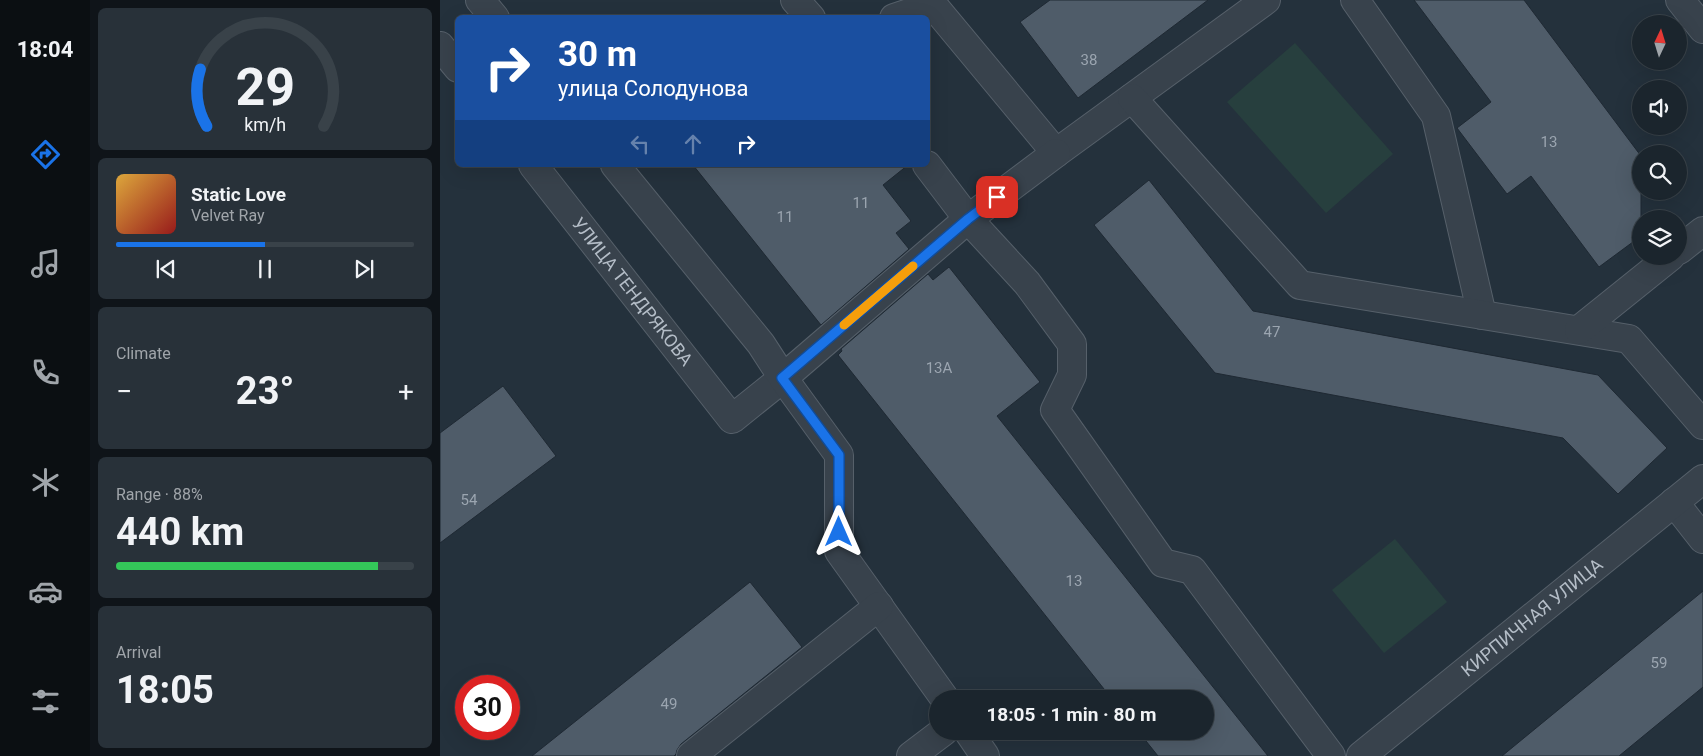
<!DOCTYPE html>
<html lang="en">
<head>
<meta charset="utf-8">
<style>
  :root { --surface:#1b252d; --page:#283139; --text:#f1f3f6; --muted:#a0a5aa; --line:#394249; --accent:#1a73e8 }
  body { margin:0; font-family:Roboto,sans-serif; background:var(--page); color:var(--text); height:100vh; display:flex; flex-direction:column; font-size:19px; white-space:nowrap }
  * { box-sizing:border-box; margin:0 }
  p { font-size:16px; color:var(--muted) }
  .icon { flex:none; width:28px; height:28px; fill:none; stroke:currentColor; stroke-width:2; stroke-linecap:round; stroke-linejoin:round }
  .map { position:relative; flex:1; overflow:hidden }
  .side { display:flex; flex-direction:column; gap:8px; padding:8px; background:#0f1419; width:350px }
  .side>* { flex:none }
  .guide { position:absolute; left:15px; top:15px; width:475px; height:152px; border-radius:8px; box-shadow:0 5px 20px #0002,0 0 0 1px var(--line); background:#1a4fa0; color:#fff; overflow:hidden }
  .needle { width:32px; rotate:4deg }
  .controls { position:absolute; left:1192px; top:15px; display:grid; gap:10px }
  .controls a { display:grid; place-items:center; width:55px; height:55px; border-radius:50%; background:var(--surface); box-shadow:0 5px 20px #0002,0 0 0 1px var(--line); font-size:25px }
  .speed { position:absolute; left:15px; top:675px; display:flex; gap:10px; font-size:25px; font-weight:700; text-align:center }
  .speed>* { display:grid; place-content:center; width:65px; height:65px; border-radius:50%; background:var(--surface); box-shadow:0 5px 20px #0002,0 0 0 1px var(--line); line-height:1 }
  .speed .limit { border:8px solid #d22; background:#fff; color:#111 }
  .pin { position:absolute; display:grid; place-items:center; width:42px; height:42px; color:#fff; margin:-21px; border-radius:10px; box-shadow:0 2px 8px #0006 }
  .me { position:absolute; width:55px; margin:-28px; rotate:0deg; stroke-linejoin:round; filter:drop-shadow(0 0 4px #0008) }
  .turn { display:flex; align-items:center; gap:18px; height:105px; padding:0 20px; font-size:22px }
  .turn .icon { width:65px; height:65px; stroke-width:2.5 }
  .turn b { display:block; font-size:35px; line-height:42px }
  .lanes { display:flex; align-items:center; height:48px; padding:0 20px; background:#0003; justify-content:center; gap:25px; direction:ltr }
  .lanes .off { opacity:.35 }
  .big { font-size:38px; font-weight:700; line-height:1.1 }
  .side .tile { flex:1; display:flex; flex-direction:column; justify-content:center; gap:8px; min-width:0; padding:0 18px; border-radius:8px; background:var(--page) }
  .side .dial { align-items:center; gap:0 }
  .dial svg { height:130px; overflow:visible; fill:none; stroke:var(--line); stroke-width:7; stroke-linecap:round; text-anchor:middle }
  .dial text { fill:var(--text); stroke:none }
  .song { display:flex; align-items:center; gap:15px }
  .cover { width:60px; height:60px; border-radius:8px; background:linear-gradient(135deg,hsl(40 70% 55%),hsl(0 70% 35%)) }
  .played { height:5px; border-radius:2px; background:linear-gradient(90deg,var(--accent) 50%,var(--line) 50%) }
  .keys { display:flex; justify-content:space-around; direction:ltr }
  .heat { display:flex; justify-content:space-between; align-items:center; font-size:28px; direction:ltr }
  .charge { height:8px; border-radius:4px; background:linear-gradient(90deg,#34c759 88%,var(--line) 0) }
  .trip { position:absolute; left:489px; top:690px; width:285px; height:50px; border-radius:25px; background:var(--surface); box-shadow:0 5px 20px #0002,0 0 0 1px var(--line); font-weight:700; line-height:50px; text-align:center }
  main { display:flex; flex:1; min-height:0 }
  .tab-bar { display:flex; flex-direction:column; width:90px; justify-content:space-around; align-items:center; background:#0b0f12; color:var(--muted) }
  .tab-bar .icon { width:35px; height:35px }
  .tab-bar .selected { color:var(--accent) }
  .tab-bar b { font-size:22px; color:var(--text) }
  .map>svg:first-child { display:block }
  .green { fill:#273f3e }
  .building { fill:#4f5c69; stroke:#1f2933 }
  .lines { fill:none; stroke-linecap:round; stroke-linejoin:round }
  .minor-casing { stroke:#56606a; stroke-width:30 }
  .minor { stroke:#38424c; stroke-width:28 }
  .route-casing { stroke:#114b97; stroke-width:12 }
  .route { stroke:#1a73e8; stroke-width:9 }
  .slow { stroke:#f59e0b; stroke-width:9 }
  .labels { text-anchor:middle; stroke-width:5; stroke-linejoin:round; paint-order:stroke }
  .number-label { font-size:15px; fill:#9ba5b0 }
  .street-label { font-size:18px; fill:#b4bdc7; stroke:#1d2731 }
</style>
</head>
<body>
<main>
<nav class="tab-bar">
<b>18:04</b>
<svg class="icon selected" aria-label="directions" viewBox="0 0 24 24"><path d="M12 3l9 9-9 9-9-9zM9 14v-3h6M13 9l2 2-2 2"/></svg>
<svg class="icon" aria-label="music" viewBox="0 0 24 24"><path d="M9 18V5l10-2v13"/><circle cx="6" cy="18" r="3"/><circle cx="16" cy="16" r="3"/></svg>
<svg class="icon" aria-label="phone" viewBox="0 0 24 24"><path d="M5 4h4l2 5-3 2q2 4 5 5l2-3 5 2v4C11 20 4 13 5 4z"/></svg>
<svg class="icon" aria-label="climate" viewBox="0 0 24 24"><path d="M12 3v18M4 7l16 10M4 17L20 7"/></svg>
<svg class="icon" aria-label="car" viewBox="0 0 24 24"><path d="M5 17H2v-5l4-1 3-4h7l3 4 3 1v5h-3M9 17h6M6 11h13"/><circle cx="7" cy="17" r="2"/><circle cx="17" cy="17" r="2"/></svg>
<svg class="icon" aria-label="filters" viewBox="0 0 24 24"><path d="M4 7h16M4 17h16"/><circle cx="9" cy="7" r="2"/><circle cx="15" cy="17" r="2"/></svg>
</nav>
<section class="side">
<div class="tile dial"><svg viewBox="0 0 100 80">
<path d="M14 69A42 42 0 1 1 86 69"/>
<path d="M14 69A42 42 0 0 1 10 34" stroke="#1a73e8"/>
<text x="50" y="56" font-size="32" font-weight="700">29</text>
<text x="50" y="72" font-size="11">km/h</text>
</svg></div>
<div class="tile">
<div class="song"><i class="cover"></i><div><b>Static Love</b><p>Velvet Ray</p></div></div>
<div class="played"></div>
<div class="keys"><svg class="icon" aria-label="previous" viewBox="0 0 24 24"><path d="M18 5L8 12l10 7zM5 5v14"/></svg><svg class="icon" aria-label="pause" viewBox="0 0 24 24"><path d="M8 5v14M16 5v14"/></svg><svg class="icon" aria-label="next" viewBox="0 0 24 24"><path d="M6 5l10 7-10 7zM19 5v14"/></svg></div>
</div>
<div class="tile"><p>Climate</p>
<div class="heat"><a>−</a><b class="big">23°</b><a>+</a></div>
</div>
<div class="tile"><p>Range · 88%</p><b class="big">440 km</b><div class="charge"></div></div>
<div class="tile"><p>Arrival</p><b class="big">18:05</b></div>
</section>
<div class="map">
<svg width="1263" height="756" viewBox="0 0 1263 756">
  <rect width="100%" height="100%" fill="#24313c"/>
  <g class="green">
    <polygon points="855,43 953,154 886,213 787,102"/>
    <polygon points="955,539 1007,602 944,653 892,590"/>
  </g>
  <g class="building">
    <polygon points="610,0 768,0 638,98 580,22"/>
    <polygon points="974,0 1084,0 1201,156 1201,236 1159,267 1091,176 1067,194 1017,128 1051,102"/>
    <polygon points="253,165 468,165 443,185 471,221 456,233 469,249 381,325"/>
    <polygon points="709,180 813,311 1158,375 1227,448 1178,494 1123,438 775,373 654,225"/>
    <polygon points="509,267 600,382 557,416 828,756 718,756 698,731 765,731 765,699 672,699 398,355 402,351 401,349 488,274 493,280"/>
    <polygon points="63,386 116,456 0,543 0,433"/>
    <polygon points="310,582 362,647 241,744 237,750 236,754 234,756 92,756"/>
    <polygon points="1263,591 1263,687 1179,756 1062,756"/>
  </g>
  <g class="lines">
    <g class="minor-casing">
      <g id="minor">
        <polyline points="40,0 55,18"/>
        <polyline points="355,0 371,18"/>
        <polyline points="915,0 996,116 1042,315"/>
        <polyline points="1240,0 1263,29"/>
        <polyline points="454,18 493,5 616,153 826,0"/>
        <polyline points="0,46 18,68"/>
        <polyline points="692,98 860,285 1189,339 1263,425"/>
        <path id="s1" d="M 93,165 L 292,419 L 343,378 L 528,219 L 616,153"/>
        <polyline points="175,165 321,344 343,378 399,455 399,551 505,699"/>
        <polyline points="487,165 528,219 587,283 632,344 632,375 615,410 723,563 752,570 891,756"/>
        <polyline points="1239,250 1263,231"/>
        <polyline points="1139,330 1231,256"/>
        <polyline points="1234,502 1263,539"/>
        <polyline points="528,731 545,756"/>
        <polyline points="251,756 439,606"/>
        <polyline points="471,756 504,731"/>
        <path id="s2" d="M 921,756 L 1263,479"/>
      </g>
    </g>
    <use href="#minor" class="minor"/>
  </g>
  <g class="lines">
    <g class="route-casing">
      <polyline id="route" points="399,532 399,455 342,378 528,219 557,197"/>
    </g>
    <use href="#route" class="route"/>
    <polyline class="slow" points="404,325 473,266"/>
  </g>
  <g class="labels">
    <g class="number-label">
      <text x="649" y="65">38</text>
      <text x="1109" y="147">13</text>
      <text x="421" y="208">11</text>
      <text x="345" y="222">11</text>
      <text x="832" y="337">47</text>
      <text x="499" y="373">13А</text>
      <text x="29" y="505">54</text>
      <text x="634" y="586">13</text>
      <text x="1219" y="668">59</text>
      <text x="229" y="709">49</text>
    </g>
    <g class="street-label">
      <text dy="6" stroke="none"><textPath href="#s1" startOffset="161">УЛИЦА ТЕНДРЯКОВА</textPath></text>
      <text dy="6" stroke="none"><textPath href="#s2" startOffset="220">КИРПИЧНАЯ УЛИЦА</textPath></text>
    </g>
  </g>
</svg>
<div class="controls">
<a><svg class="needle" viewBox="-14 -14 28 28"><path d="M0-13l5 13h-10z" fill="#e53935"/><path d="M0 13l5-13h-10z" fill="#a0a5aa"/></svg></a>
<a><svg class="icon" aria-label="sound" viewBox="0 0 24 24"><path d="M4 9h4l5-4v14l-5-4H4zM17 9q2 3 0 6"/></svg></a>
<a><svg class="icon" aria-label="search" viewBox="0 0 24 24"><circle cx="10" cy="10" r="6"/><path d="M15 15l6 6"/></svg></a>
<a><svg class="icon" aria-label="layers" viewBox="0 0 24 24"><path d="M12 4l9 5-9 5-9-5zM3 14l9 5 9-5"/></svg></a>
</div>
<div class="speed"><div class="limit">30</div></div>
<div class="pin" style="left:557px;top:197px;background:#d93025"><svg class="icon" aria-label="arrive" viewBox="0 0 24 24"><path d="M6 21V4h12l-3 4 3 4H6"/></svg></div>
<svg class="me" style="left:399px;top:532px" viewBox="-20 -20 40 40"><path d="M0-17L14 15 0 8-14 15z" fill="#1a73e8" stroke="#fff" stroke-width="4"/></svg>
<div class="trip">18:05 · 1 min · 80 m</div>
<div class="guide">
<div class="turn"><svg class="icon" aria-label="right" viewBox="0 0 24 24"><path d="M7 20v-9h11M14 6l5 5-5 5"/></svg><div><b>30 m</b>улица Солодунова</div></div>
<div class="lanes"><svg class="icon off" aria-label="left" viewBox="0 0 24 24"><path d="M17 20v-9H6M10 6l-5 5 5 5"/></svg><svg class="icon off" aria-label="ahead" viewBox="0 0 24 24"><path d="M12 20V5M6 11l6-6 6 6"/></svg><svg class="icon" aria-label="right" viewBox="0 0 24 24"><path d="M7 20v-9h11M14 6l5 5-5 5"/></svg></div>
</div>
</div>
</main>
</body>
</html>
